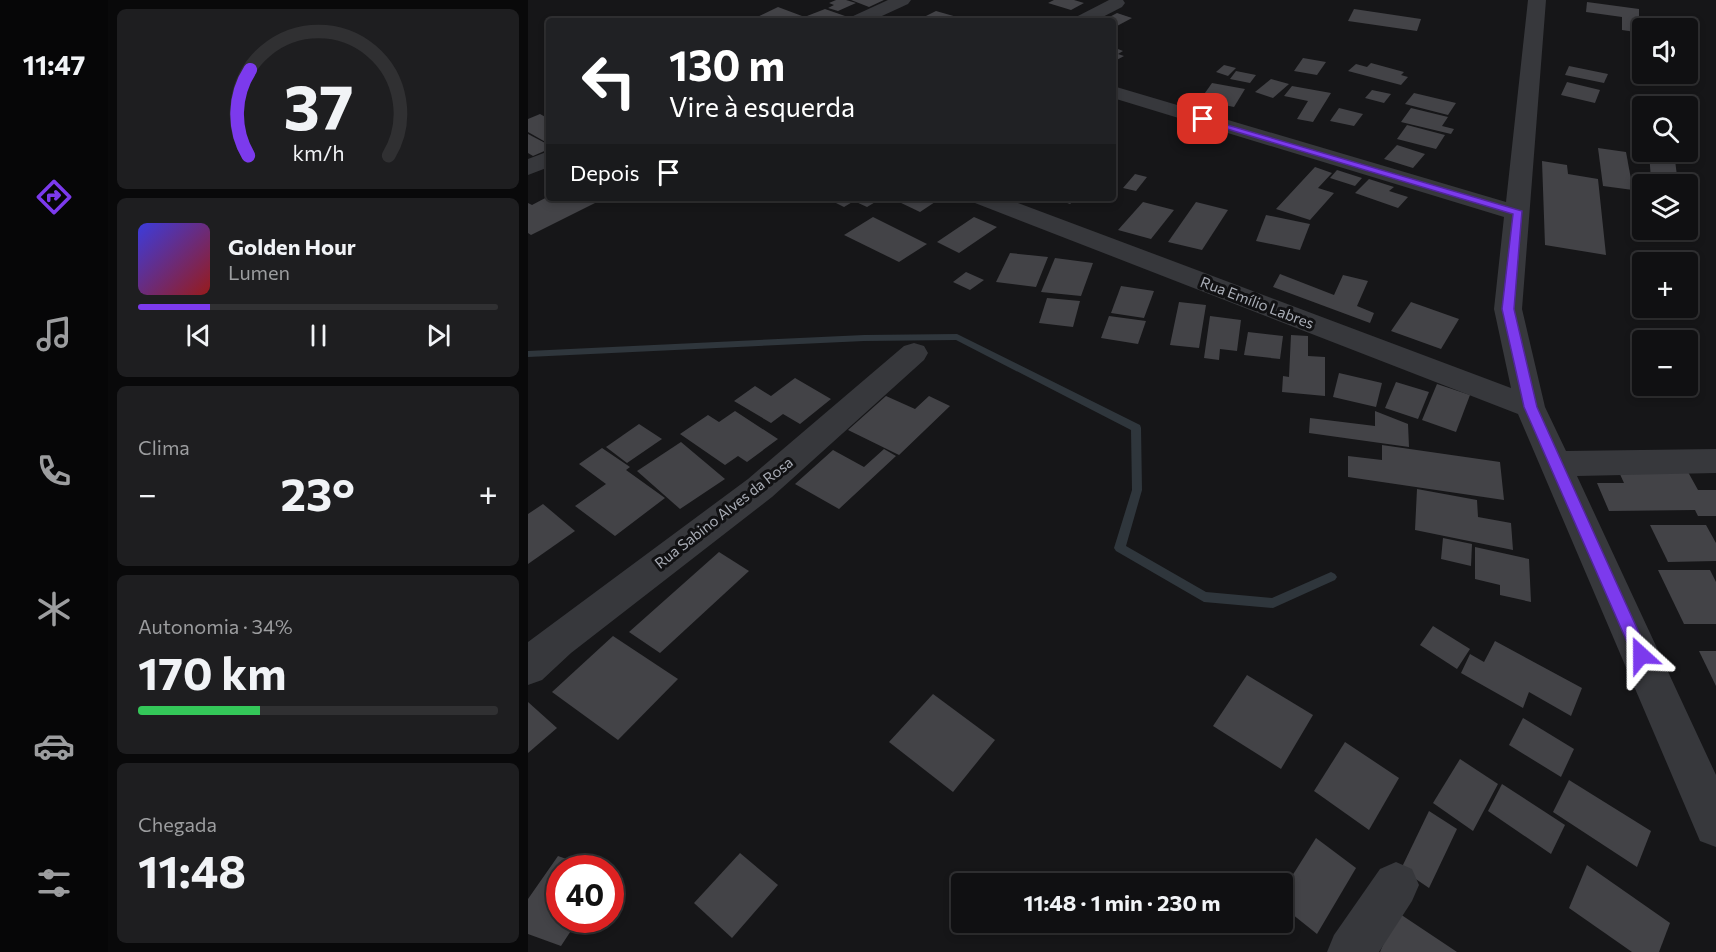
<!DOCTYPE html>
<html lang="pt">
<head>
<meta charset="utf-8">
<style>
  :root { --surface:#101012; --page:#1e1e20; --text:#f1f3f6; --muted:#9c9d9f; --line:#303032; --accent:#7c3aed }
  body { margin:0; font-family:Commissioner,sans-serif; background:var(--page); color:var(--text); height:100vh; display:flex; flex-direction:column; font-size:22px; white-space:nowrap }
  * { box-sizing:border-box; margin:0 }
  p { font-size:20px; color:var(--muted) }
  .icon { flex:none; width:33px; height:33px; fill:none; stroke:currentColor; stroke-width:2; stroke-linecap:round; stroke-linejoin:round }
  .map { position:relative; flex:1; overflow:hidden }
  .sheet { display:flex; flex-direction:column; gap:9px; padding:9px; background:#09090a; width:420px }
  .sheet>* { flex:none }
  .top-card { position:absolute; left:18px; top:18px; width:570px; height:183px; border-radius:6px; box-shadow:0 3px 9px #0003,0 0 0 2px var(--line); background:#202124; color:#fff; overflow:hidden }
  .tools { position:absolute; left:1104px; top:18px; display:grid; gap:12px }
  .tools a { display:grid; place-items:center; width:66px; height:66px; border-radius:6px; background:var(--surface); box-shadow:0 3px 9px #0003,0 0 0 2px var(--line); font-size:30px }
  .speed { position:absolute; left:18px; top:855px; display:flex; gap:12px; font-size:30px; font-weight:700; text-align:center }
  .speed>* { display:grid; place-content:center; width:78px; height:78px; border-radius:50%; background:var(--surface); box-shadow:0 3px 9px #0003,0 0 0 2px var(--line); line-height:1 }
  .speed .limit { border:9px solid #d22; background:#fff; color:#111 }
  .pin { position:absolute; display:grid; place-items:center; width:51px; height:51px; color:#fff; margin:-26px; border-radius:12px; box-shadow:0 3px 9px #0006 }
  .me { position:absolute; width:66px; margin:-33px; rotate:336deg; stroke-linejoin:round; filter:drop-shadow(0 0 4px #0008) }
  .turn { display:flex; align-items:center; gap:21px; height:126px; padding:0 24px; font-size:27px }
  .turn .icon { width:78px; height:78px; stroke-width:2.5 }
  .turn b { display:block; font-size:42px; line-height:51px }
  .then { display:flex; align-items:center; height:57px; padding:0 24px; background:#0003; gap:12px; font-size:22px }
  .big { font-size:45px; font-weight:700; line-height:1.1 }
  .sheet .widget { flex:1; display:flex; flex-direction:column; justify-content:center; gap:9px; min-width:0; padding:0 21px; border-radius:9px; background:var(--page) }
  .sheet .dial { align-items:center; gap:0 }
  .dial svg { height:156px; overflow:visible; fill:none; stroke:var(--line); stroke-width:7; stroke-linecap:round; text-anchor:middle }
  .dial text { fill:var(--text); stroke:none }
  .song { display:flex; align-items:center; gap:18px }
  .cover { width:72px; height:72px; border-radius:9px; background:linear-gradient(135deg,hsl(240 70% 55%),hsl(0 70% 35%)) }
  .played { height:6px; border-radius:3px; background:linear-gradient(90deg,var(--accent) 20%,var(--line) 20%) }
  .keys { display:flex; justify-content:space-around; direction:ltr }
  .heat { display:flex; justify-content:space-between; align-items:center; font-size:33px; direction:ltr }
  .charge { height:9px; border-radius:4px; background:linear-gradient(90deg,#34c759 34%,var(--line) 0) }
  .trip { position:absolute; left:423px; top:873px; width:342px; height:60px; border-radius:6px; background:var(--surface); box-shadow:0 3px 9px #0003,0 0 0 2px var(--line); font-weight:700; line-height:60px; text-align:center }
  main { display:flex; flex:1; min-height:0 }
  .tab-bar { display:flex; flex-direction:column; width:108px; justify-content:space-around; align-items:center; background:#060607; color:var(--muted) }
  .tab-bar .icon { width:42px; height:42px }
  .tab-bar .on { color:var(--accent) }
  .tab-bar b { font-size:27px; color:var(--text) }
  .map>svg:first-child { display:block }
  .lines { fill:none; stroke-linecap:round; stroke-linejoin:round }
  .stream { fill:#2f363c; fill-rule:evenodd }
  .building { fill:#434347 }
  .minor { fill:#37383c; fill-rule:evenodd }
  .route { fill:#7c3aed; stroke:#51269a; stroke-width:1.5 }
  .labels { text-anchor:middle; stroke-width:6; stroke-linejoin:round; paint-order:stroke }
  .street-label { font-size:15px; fill:#a9adb6; stroke:#111113 }
</style>
</head>
<body>
<main>
<nav class="tab-bar">
<b>11:47</b>
<svg class="icon on" aria-label="directions" viewBox="0 0 24 24"><path d="M12 3l9 9-9 9-9-9zM9 14v-3h6M13 9l2 2-2 2"/></svg>
<svg class="icon" aria-label="music" viewBox="0 0 24 24"><path d="M9 18V5l10-2v13"/><circle cx="6" cy="18" r="3"/><circle cx="16" cy="16" r="3"/></svg>
<svg class="icon" aria-label="phone" viewBox="0 0 24 24"><path d="M5 4h4l2 5-3 2q2 4 5 5l2-3 5 2v4C11 20 4 13 5 4z"/></svg>
<svg class="icon" aria-label="climate" viewBox="0 0 24 24"><path d="M12 3v18M4 7l16 10M4 17L20 7"/></svg>
<svg class="icon" aria-label="car" viewBox="0 0 24 24"><path d="M5 17H2v-5l4-1 3-4h7l3 4 3 1v5h-3M9 17h6M6 11h13"/><circle cx="7" cy="17" r="2"/><circle cx="17" cy="17" r="2"/></svg>
<svg class="icon" aria-label="filters" viewBox="0 0 24 24"><path d="M4 7h16M4 17h16"/><circle cx="9" cy="7" r="2"/><circle cx="15" cy="17" r="2"/></svg>
</nav>
<section class="sheet">
<div class="widget dial"><svg viewBox="0 0 100 80">
<path d="M14 69A42 42 0 1 1 86 69"/>
<path d="M14 69A42 42 0 0 1 15 25" stroke="#7c3aed"/>
<text x="50" y="56" font-size="32" font-weight="700">37</text>
<text x="50" y="72" font-size="11">km/h</text>
</svg></div>
<div class="widget">
<div class="song"><i class="cover"></i><div><b>Golden Hour</b><p>Lumen</p></div></div>
<div class="played"></div>
<div class="keys"><svg class="icon" aria-label="previous" viewBox="0 0 24 24"><path d="M18 5L8 12l10 7zM5 5v14"/></svg><svg class="icon" aria-label="pause" viewBox="0 0 24 24"><path d="M8 5v14M16 5v14"/></svg><svg class="icon" aria-label="next" viewBox="0 0 24 24"><path d="M6 5l10 7-10 7zM19 5v14"/></svg></div>
</div>
<div class="widget"><p>Clima</p>
<div class="heat"><a>−</a><b class="big">23°</b><a>+</a></div>
</div>
<div class="widget"><p>Autonomia · 34%</p><b class="big">170 km</b><div class="charge"></div></div>
<div class="widget"><p>Chegada</p><b class="big">11:48</b></div>
</section>
<div class="map">
<svg width="1188" height="952" viewBox="0 0 1188 952">
  <rect width="100%" height="100%" fill="#161618"/>
  <g class="lines">
    <polygon class="stream" points="429,334 612,425 613,428 614,490 598,546 678,592 744,598 803,572 807,574 809,577 807,580 745,608 676,602 588,551 586,548 604,490 603,430 428,340 336,341 0,357 0,351 336,335"/>
  </g>
  <g class="building">
    <polygon points="308,0 318,0 328,3 310,11 300,8 306,5 301,3"/>
    <polygon points="323,0 356,0 341,7"/>
    <polygon points="526,0 546,0 556,3 543,10 520,3"/>
    <polygon points="1059,2 1111,9 1111,20 1118,20 1119,28 1114,28 1114,33 1094,30 1094,17 1058,12"/>
    <polygon points="250,7 282,19 277,21 209,21 205,19 211,17 221,21"/>
    <polygon points="297,9 317,16 306,21 293,21 279,16"/>
    <polygon points="826,9 893,19 889,31 820,21"/>
    <polygon points="408,11 436,19 400,21 392,19"/>
    <polygon points="589,13 604,18 589,26 585,25 585,21 574,21"/>
    <polygon points="585,47 595,51 590,54 596,56 585,62"/>
    <polygon points="775,58 798,62 789,75 766,71"/>
    <polygon points="843,63 876,72 873,75 880,77 873,85 820,71 828,64 839,67"/>
    <polygon points="696,65 708,68 700,76 688,72"/>
    <polygon points="1041,66 1080,74 1076,83 1037,75"/>
    <polygon points="708,71 728,75 722,83 702,79"/>
    <polygon points="743,79 761,84 745,98 727,92"/>
    <polygon points="1039,82 1072,90 1067,103 1033,95"/>
    <polygon points="684,83 717,89 706,107 672,100"/>
    <polygon points="764,86 803,93 785,122 769,119 780,101 756,96"/>
    <polygon points="844,90 863,94 856,103 837,98"/>
    <polygon points="886,93 928,103 920,115 877,104"/>
    <polygon points="811,108 835,114 826,126 802,121"/>
    <polygon points="883,108 920,117 914,126 926,129 923,134 873,122"/>
    <polygon points="12,114 21,119 21,144 0,132 0,119"/>
    <polygon points="879,125 917,135 908,149 869,139"/>
    <polygon points="0,134 21,145 21,149 5,156 0,153"/>
    <polygon points="869,145 897,154 885,168 856,159"/>
    <polygon points="1070,148 1098,152 1105,190 1075,186"/>
    <polygon points="1121,152 1146,152 1150,184 1123,180"/>
    <polygon points="1014,161 1039,165 1040,174 1070,179 1078,255 1017,245"/>
    <polygon points="787,167 804,173 790,188 806,193 782,220 748,209"/>
    <polygon points="809,170 834,178 827,186 802,178"/>
    <polygon points="607,174 619,177 608,191 595,188"/>
    <polygon points="841,179 866,187 861,191 880,197 870,208 827,193"/>
    <polygon points="21,196 21,198 77,198 3,235 0,233 0,203 4,205"/>
    <polygon points="298,198 354,198 339,207 326,201 316,207"/>
    <polygon points="374,198 413,198 392,212 369,201"/>
    <polygon points="525,198 549,198 542,204"/>
    <polygon points="615,202 646,210 623,239 590,230"/>
    <polygon points="668,202 700,210 674,250 640,242"/>
    <polygon points="738,215 782,224 772,250 728,241"/>
    <polygon points="345,217 399,244 371,262 316,235"/>
    <polygon points="446,217 469,227 431,253 409,242"/>
    <polygon points="482,253 520,257 508,287 468,282"/>
    <polygon points="527,258 565,263 553,296 513,292"/>
    <polygon points="438,272 456,280 442,290 425,282"/>
    <polygon points="752,274 806,295 815,275 840,281 829,306 846,313 842,323 745,287"/>
    <polygon points="593,286 626,291 616,318 583,313"/>
    <polygon points="519,298 552,301 545,327 511,323"/>
    <polygon points="651,302 678,305 671,348 642,345"/>
    <polygon points="883,302 931,319 913,349 863,331"/>
    <polygon points="581,316 618,321 610,344 573,338"/>
    <polygon points="682,316 713,320 709,351 692,349 691,360 676,358"/>
    <polygon points="720,332 755,336 752,359 716,355"/>
    <polygon points="763,335 780,336 780,356 797,357 797,396 754,392 755,376 761,377"/>
    <polygon points="811,373 854,383 848,407 805,397"/>
    <polygon points="267,378 303,399 272,424 255,414 243,423 206,401 227,386 243,396"/>
    <polygon points="868,382 901,392 890,419 857,408"/>
    <polygon points="909,384 942,395 928,432 894,420"/>
    <polygon points="358,396 387,409 401,396 422,406 371,455 320,430"/>
    <polygon points="207,411 250,439 219,462 210,456 197,465 152,434 180,415 191,422"/>
    <polygon points="847,411 880,424 881,447 781,433 782,418 847,426"/>
    <polygon points="111,424 134,439 99,463 78,447"/>
    <polygon points="153,442 197,479 152,509 109,471"/>
    <polygon points="854,445 972,462 976,500 820,477 820,456 854,460"/>
    <polygon points="74,448 102,467 98,470 137,498 87,536 47,506 78,484 51,464"/>
    <polygon points="356,449 368,456 311,509 267,484 305,450 336,467"/>
    <polygon points="1091,472 1160,472 1170,490 1188,490 1188,516 1170,516 1167,510 1081,511 1069,483 1096,483"/>
    <polygon points="889,489 949,500 950,517 983,523 985,550 887,530"/>
    <polygon points="15,504 47,531 0,564 0,514"/>
    <polygon points="1122,525 1178,525 1188,543 1188,561 1140,562"/>
    <polygon points="915,538 944,544 943,566 913,559"/>
    <polygon points="947,547 1001,559 1003,602 972,595 972,585 947,579"/>
    <polygon points="191,552 221,571 132,653 101,632"/>
    <polygon points="1130,570 1182,570 1188,582 1188,624 1156,624"/>
    <polygon points="905,626 942,649 929,669 892,645"/>
    <polygon points="85,636 150,679 90,740 24,692"/>
    <polygon points="967,641 1054,688 1043,716 1001,692 995,708 933,673 942,654 956,662"/>
    <polygon points="1171,651 1188,651 1188,686"/>
    <polygon points="719,675 785,715 753,769 685,726"/>
    <polygon points="405,694 467,740 425,792 361,742"/>
    <polygon points="0,702 29,728 0,753"/>
    <polygon points="995,718 1046,749 1033,777 981,745"/>
    <polygon points="817,742 871,778 841,830 786,791"/>
    <polygon points="932,759 970,784 945,831 905,803"/>
    <polygon points="1041,780 1123,831 1109,867 1025,812"/>
    <polygon points="974,784 1037,825 1023,854 960,811"/>
    <polygon points="901,811 929,829 901,888 873,869"/>
    <polygon points="788,838 828,868 789,934 754,906 754,892"/>
    <polygon points="212,853 250,885 204,938 166,903"/>
    <polygon points="30,856 64,868 32,868 32,920 50,920 33,946 0,934 0,899"/>
    <polygon points="1059,865 1142,923 1131,952 1104,952 1041,908"/>
    <polygon points="869,912 929,952 852,952"/>
  </g>
  <g class="lines">
    <g class="minor">
      <polygon points="360,0 383,0 380,4 343,21 320,21 323,17"/>
      <polygon points="581,0 595,0 597,3 594,7 567,21 545,21 548,17"/>
      <polygon points="1000,0 1018,0 994,309 1017,407 1038,451 1188,449 1188,473 1049,476 1188,775 1188,847 1172,841 990,414 447,203 443,198 477,198 983,388 966,309 976,217 585,98 585,86 978,202"/>
      <polygon points="21,151 21,167 0,175 0,159"/>
      <polygon points="386,343 396,346 400,353 396,360 244,497 43,653 14,680 0,685 0,642 220,479 376,346"/>
      <polygon points="868,862 884,869 891,885 884,901 851,952 799,952 806,935 852,869"/>
    </g>
  </g>
  <polygon class="route" points="672,117 994,211 986,309 1009,407 1121,655 1118,660 1113,663 1107,660 996,407 974,309 985,214 672,121"/>
  <g class="labels">
    <g class="street-label">
      <text transform="translate(729 303) rotate(21)" y="5">Rua Emílio Labres</text>
      <text transform="translate(196 513) rotate(-38)" y="5">Rua Sabino Alves da Rosa</text>
    </g>
  </g>
</svg>
<div class="tools">
<a><svg class="icon" aria-label="sound" viewBox="0 0 24 24"><path d="M4 9h4l5-4v14l-5-4H4zM17 9q2 3 0 6"/></svg></a>
<a><svg class="icon" aria-label="search" viewBox="0 0 24 24"><circle cx="10" cy="10" r="6"/><path d="M15 15l6 6"/></svg></a>
<a><svg class="icon" aria-label="layers" viewBox="0 0 24 24"><path d="M12 4l9 5-9 5-9-5zM3 14l9 5 9-5"/></svg></a>
<a>+</a>
<a>−</a>
</div>
<div class="speed"><div class="limit">40</div></div>
<div class="pin" style="left:675px;top:119px;background:#d93025"><svg class="icon" aria-label="arrive" viewBox="0 0 24 24"><path d="M6 21V4h12l-3 4 3 4H6"/></svg></div>
<svg class="me" style="left:1113px;top:655px" viewBox="-20 -20 40 40"><path d="M0-17L14 15 0 8-14 15z" fill="#7c3aed" stroke="#fff" stroke-width="4"/></svg>
<div class="trip">11:48 · 1 min · 230 m</div>
<div class="top-card">
<div class="turn"><svg class="icon" aria-label="left" viewBox="0 0 24 24"><path d="M17 20v-9H6M10 6l-5 5 5 5"/></svg><div><b>130 m</b>Vire à esquerda</div></div>
<div class="then">Depois<svg class="icon" aria-label="arrive" viewBox="0 0 24 24"><path d="M6 21V4h12l-3 4 3 4H6"/></svg></div>
</div>
</div>
</main>
</body>
</html>
